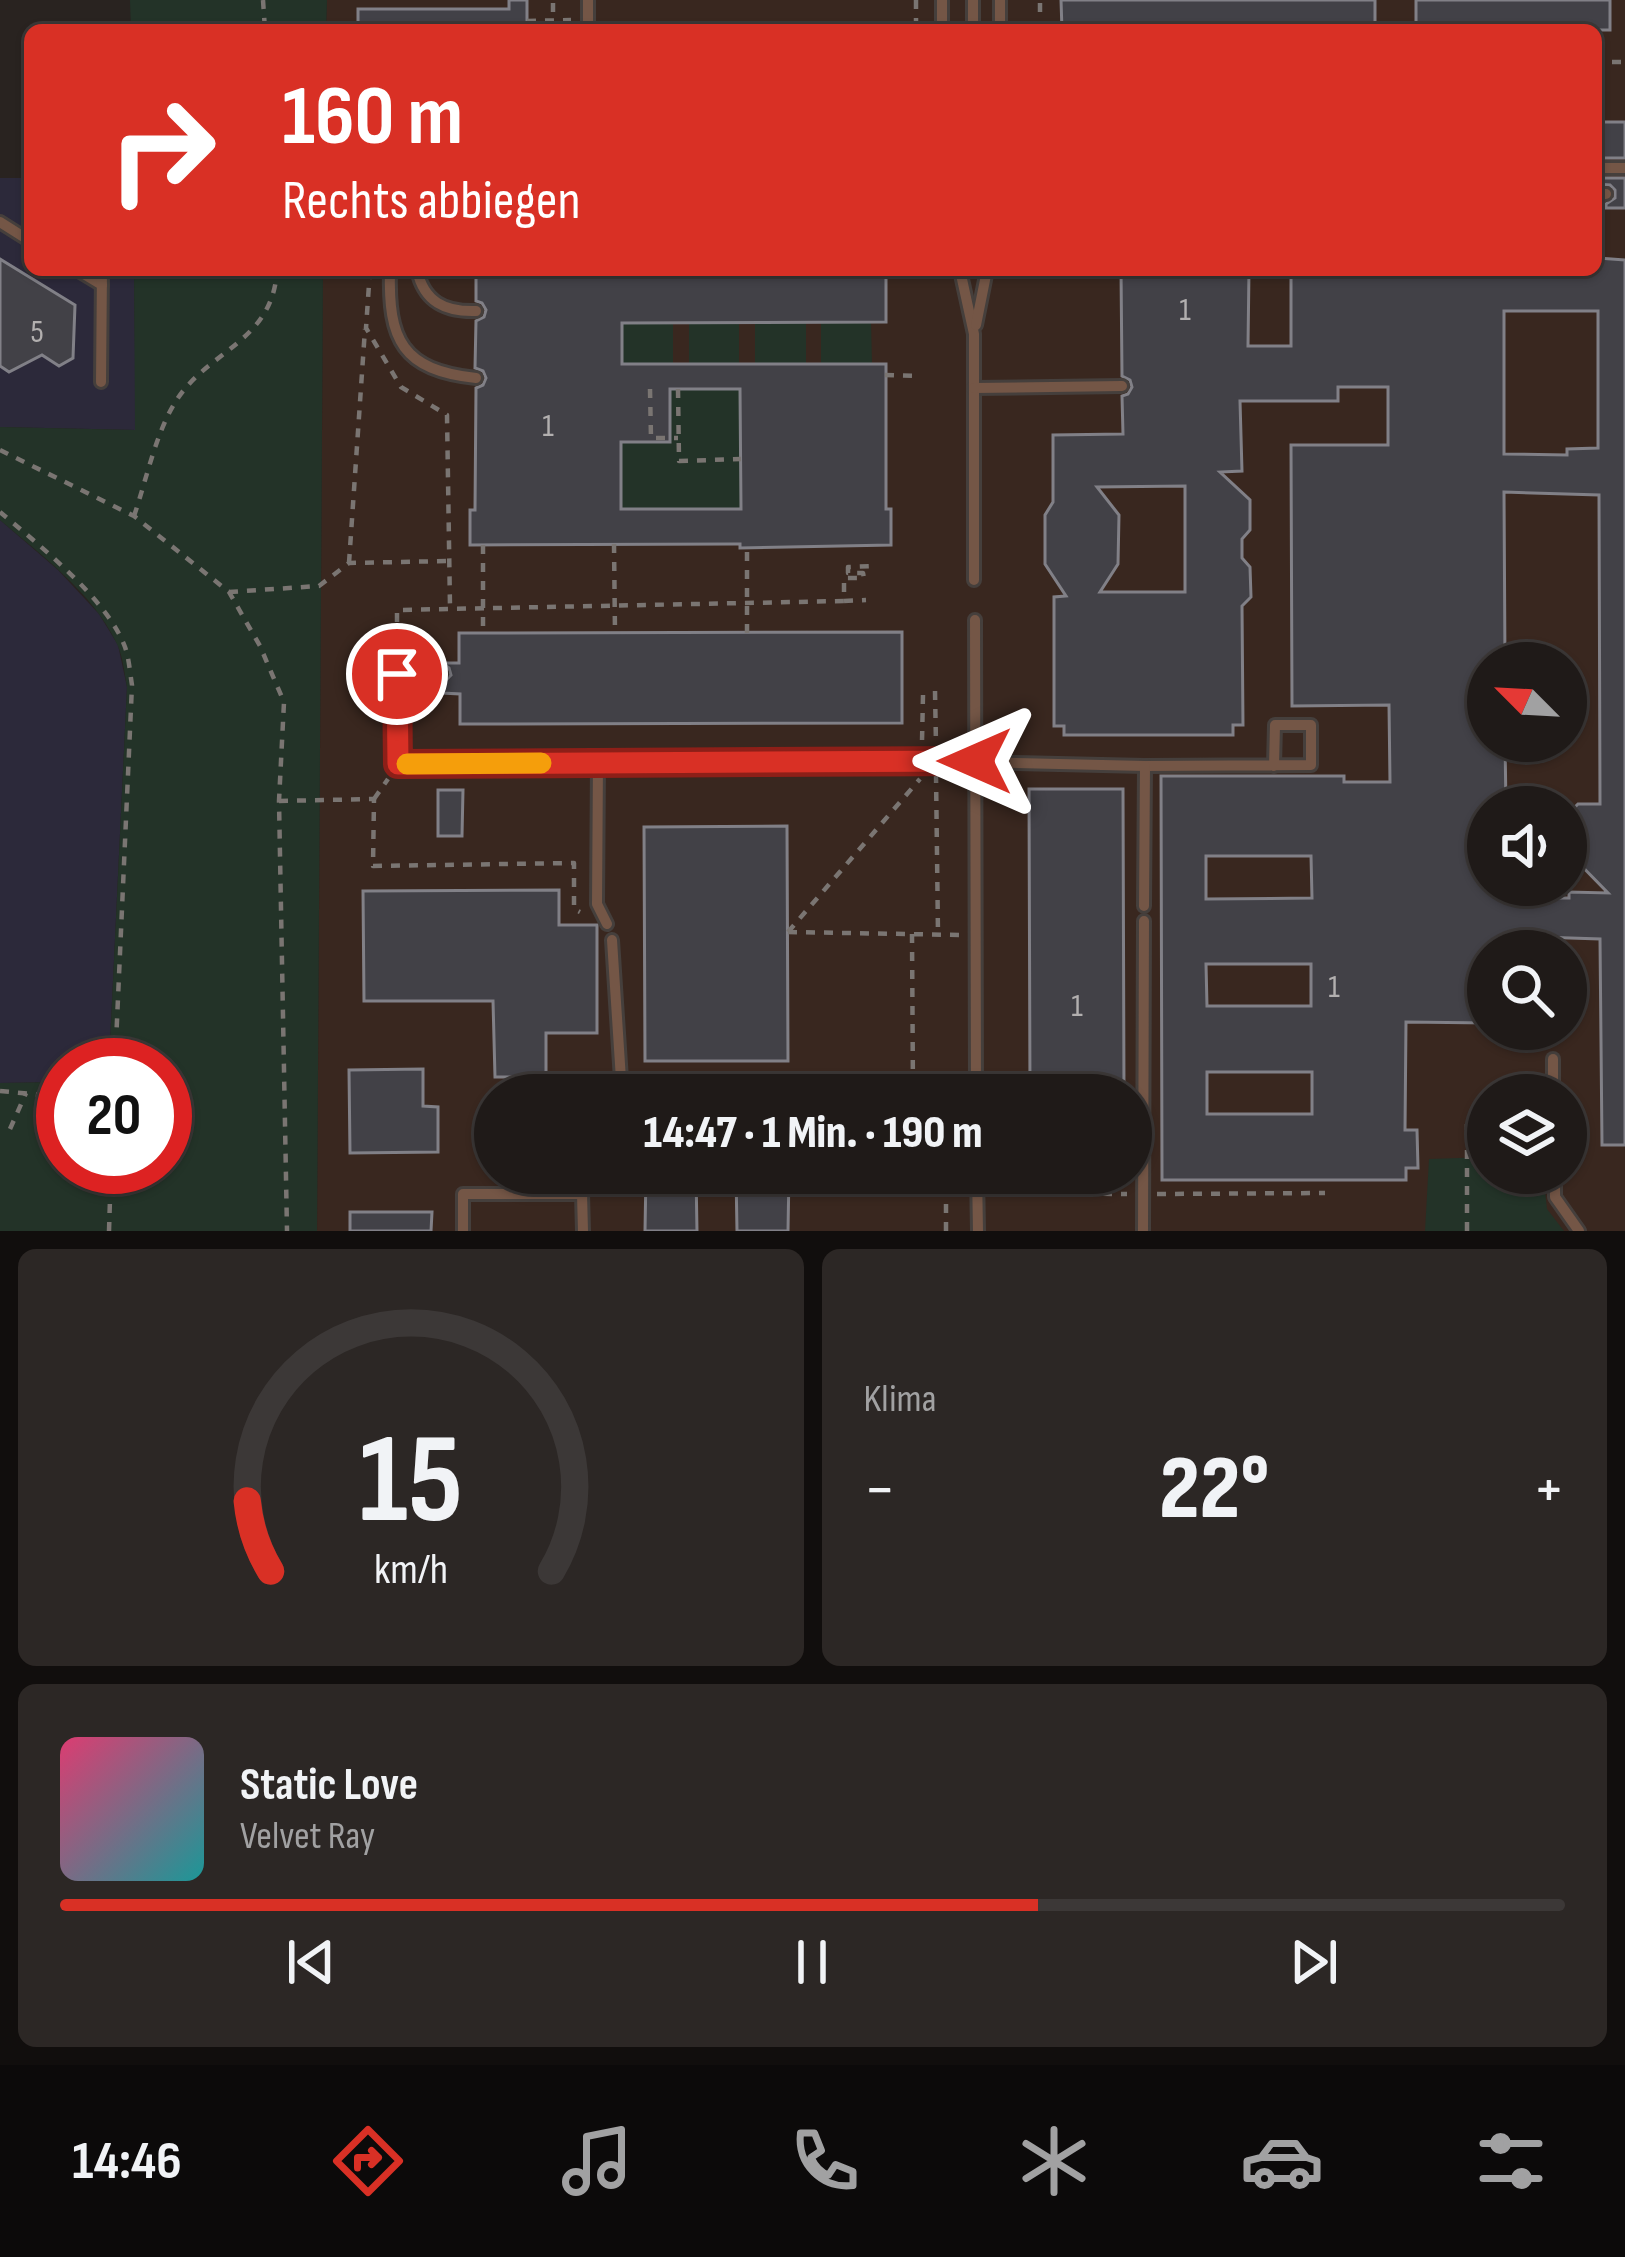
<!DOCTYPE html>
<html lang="de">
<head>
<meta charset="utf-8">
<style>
  :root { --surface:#1f1a18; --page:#2c2725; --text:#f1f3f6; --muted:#a1a1a2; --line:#3c3837; --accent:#d93025 }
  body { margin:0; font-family:"Sofia Sans Condensed",sans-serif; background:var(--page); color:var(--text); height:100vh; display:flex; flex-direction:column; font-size:45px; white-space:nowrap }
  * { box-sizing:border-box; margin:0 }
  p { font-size:39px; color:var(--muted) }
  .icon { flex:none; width:66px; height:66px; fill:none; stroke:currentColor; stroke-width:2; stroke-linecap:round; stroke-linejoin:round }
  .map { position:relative; height:1231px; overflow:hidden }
  .sheet { display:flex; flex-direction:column; gap:18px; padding:18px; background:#110e0d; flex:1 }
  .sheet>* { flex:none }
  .guide { position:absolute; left:24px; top:24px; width:1578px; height:252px; border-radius:18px; box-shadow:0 3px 9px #0004,0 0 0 3px var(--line); background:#d93025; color:#fff; overflow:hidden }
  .needle { width:78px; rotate:294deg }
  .fabs { position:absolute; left:1467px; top:642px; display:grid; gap:24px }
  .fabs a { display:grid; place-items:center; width:120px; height:120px; border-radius:50%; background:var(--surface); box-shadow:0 3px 9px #0004,0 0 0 3px var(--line); font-size:60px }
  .speed { position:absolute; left:36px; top:1038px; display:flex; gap:24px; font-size:60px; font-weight:700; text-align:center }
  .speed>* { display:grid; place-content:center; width:156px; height:156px; border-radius:50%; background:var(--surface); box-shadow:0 3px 9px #0004,0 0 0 3px var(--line); line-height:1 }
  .speed .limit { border:18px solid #d22; background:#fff; color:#111 }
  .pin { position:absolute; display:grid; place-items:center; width:102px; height:102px; color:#fff; margin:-51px; border:6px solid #fff; border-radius:50%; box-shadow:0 3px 12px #0007 }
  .me { position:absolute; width:132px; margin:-66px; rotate:270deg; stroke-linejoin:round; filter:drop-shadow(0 0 9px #0008) }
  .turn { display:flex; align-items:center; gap:42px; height:252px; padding:0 60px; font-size:54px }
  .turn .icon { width:156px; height:156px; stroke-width:2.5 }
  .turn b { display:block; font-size:84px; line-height:102px }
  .big { font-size:90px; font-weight:800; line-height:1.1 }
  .sheet .widget { flex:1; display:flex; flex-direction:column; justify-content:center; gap:18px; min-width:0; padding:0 42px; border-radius:18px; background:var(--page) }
  .sheet .dial { align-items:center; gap:0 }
  .dial svg { height:312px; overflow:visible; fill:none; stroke:var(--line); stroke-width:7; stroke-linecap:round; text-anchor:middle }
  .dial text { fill:var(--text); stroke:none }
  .song { display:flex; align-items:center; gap:36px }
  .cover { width:144px; height:144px; border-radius:18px; background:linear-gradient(135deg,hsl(340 70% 55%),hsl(180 70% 35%)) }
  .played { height:12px; border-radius:6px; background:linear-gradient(90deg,var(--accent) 65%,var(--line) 65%) }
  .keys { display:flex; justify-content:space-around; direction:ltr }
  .heat { display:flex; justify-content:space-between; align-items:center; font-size:66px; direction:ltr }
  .sheet .tiles { flex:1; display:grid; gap:18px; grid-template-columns:1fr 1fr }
  .widget:last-child { grid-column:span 2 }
  .trip { position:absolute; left:474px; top:1074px; width:678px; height:120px; border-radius:60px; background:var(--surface); box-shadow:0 3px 9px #0004,0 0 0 3px var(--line); font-weight:800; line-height:120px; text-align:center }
  .tabs { display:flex; height:192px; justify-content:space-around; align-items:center; background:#0c0a0a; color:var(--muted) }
  .tabs .icon { width:84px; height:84px }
  .tabs .current { color:var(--accent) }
  .tabs b { font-size:54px; color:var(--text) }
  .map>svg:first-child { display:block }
  .commercial { fill:#2c293a }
  .medical { fill:#39271f; fill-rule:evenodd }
  .green { fill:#233328 }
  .building { fill:#424147; stroke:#818087; stroke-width:3; fill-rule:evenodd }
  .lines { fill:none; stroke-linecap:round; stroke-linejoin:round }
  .service-casing { stroke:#453f3c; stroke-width:16 }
  .path { stroke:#7a7572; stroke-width:4.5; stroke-dasharray:9 9; stroke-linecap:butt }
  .service { stroke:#745646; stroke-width:10 }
  .path-bridge { stroke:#7a7572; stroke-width:4.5; stroke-dasharray:9 9; stroke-linecap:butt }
  .route-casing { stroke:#8d1f18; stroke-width:30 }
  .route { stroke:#d93025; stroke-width:21 }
  .slow { stroke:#f59e0b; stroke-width:21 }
  .labels { text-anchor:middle; stroke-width:12; stroke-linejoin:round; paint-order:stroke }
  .number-label { font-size:33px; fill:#b2afaf }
</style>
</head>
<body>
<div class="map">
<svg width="1625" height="1231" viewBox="0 0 1625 1231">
  <rect width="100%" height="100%" fill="#292320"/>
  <g class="commercial">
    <polygon points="0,178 30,178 30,270 134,270 136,430 0,427"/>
    <polygon points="0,520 58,570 99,614 118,645 127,687 109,1065 63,1065 63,1082 0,1083"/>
  </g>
  <path class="medical" d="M 327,0 L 1625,0 L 1625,1231 L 317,1231 L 323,270 L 1596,270 L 1596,30 L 326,30 ZM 1488,663 L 1566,663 L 1566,741 L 1488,741 ZM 1488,807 L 1566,807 L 1566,885 L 1488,885 ZM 1488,951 L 1566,951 L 1566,1029 L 1488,1029 ZM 495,1095 L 1131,1095 L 1131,1173 L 495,1173 ZM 1488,1095 L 1566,1095 L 1566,1173 L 1488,1173 Z"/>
  <g class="green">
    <polygon points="130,0 327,0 326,30 131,30"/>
    <path d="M 134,270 L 323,270 L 317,1231 L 0,1231 L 0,1083 L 63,1082 L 63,1167 L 165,1167 L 165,1065 L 109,1065 L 127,687 C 124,672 123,655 116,642 C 92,592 41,555 0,520 L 0,427 L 135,430 Z"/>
    <polygon points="871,322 872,364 821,365 821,323"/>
    <rect x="622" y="323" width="51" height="41"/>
    <rect x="689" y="323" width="50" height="41"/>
    <rect x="755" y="323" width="51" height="42"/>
    <polygon points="621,389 740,389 741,509 621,509"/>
    <polygon points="1488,1157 1488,1173 1543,1173 1547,1209 1564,1231 1425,1231 1429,1159"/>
  </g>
  <g class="building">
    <polygon points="509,0 527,0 527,30 358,30 358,9 509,9"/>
    <polygon points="1061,0 1375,0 1375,30 1062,30"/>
    <rect x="1416" y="0" width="194" height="30"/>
    <rect x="1596" y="122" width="29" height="36"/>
    <polygon points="1596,178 1625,178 1625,208 1606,208 1606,204 1615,198 1615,190 1610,185 1596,184"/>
    <path d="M 1598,258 L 1625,260 L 1625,1145 L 1602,1145 L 1600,939 L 1506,936 L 1506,951 L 1488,951 L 1488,1023 L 1406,1022 L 1405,1130 L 1417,1130 L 1418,1168 L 1406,1168 L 1406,1180 L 1162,1180 L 1161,776 L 1344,776 L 1344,782 L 1390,782 L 1389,705 L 1292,706 L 1291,445 L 1388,445 L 1388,387 L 1338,387 L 1338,401 L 1240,401 L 1242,471 L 1220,472 L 1250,500 L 1250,530 L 1242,539 L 1242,558 L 1250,567 L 1251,597 L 1242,606 L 1243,725 L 1233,725 L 1233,735 L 1064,735 L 1064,726 L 1054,726 L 1054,597 L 1066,596 L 1045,564 L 1045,515 L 1053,502 L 1053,435 L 1123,434 L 1122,396 L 1128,394 L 1132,387 L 1130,380 L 1122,376 L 1121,270 L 1249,270 L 1248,346 L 1291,346 L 1291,270 L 1598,270 ZM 1504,311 L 1598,311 L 1598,448 L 1567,449 L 1567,455 L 1504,454 ZM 1185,486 L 1185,592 L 1100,592 L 1118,564 L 1119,515 L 1097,487 ZM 1504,492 L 1599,495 L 1600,804 L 1578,804 L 1566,816 L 1566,850 L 1608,893 L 1569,892 L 1569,898 L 1506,898 L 1506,885 L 1488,885 L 1488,807 L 1506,807 L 1505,741 L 1488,741 L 1488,663 L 1505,663 ZM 1206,856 L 1311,856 L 1312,898 L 1206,899 ZM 1206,964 L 1311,964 L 1311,1006 L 1207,1006 ZM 1207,1072 L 1312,1072 L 1312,1114 L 1207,1114 Z"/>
    <polygon points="0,259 75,305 73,358 59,366 42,355 9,372 0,366"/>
    <path d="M 514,270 L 581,270 L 581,275 L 886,274 L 886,322 L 622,323 L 622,364 L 886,364 L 886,509 L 891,509 L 891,545 L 740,548 L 740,544 L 734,544 L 470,545 L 470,510 L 475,510 L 476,388 L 483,385 L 486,378 L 483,371 L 475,368 L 476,321 L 484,317 L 486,310 L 482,303 L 476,301 L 476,275 L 514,275 ZM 670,389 L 740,389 L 741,509 L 621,509 L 621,442 L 670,442 Z"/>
    <polygon points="902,632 902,723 460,724 460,694 442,693 442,684 451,675 449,668 442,663 459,663 459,633"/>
    <polygon points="1029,789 1123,789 1124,1095 1030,1095"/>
    <polygon points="438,790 463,790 462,836 438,836"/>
    <polygon points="787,826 788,1061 645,1061 644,827"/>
    <polygon points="559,890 559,925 597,925 597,1033 546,1033 546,1093 531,1077 495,1077 493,1001 364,1001 363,891"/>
    <polygon points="423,1069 423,1106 438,1107 438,1152 350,1153 349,1070"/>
    <polygon points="646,1173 696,1173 697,1231 645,1231"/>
    <polygon points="736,1173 789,1173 788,1231 737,1231"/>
    <polygon points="350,1212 432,1212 431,1231 350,1231"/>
  </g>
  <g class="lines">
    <g class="service-casing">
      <g id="service">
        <polyline points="1000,0 1000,30"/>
        <polyline points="588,30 588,0"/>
        <polyline points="942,30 942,0"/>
        <polyline points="973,30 973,0"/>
        <polyline points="1596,168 1625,168"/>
        <polyline points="1596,194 1606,194"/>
        <polyline points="0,222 30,241"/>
        <polyline points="77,270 102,285"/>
        <path d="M 390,270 C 388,340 402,370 476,378"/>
        <path d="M 417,270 C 424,302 445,312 476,311"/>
        <polyline points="960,270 974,334 974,580"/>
        <polyline points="976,325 987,270"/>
        <polyline points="101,382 102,270"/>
        <polyline points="974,388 1122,386"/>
        <polyline points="975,620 976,1095"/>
        <polyline points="441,674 397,674 397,764 936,761 1145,766 1311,765 1311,725 1275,725 1274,766"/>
        <polyline points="598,762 597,904 607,924"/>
        <polyline points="1144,906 1145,766"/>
        <polyline points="612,940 622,1095"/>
        <polyline points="1553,1059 1553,1095"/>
        <polyline points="977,1173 978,1231"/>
        <polyline points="1555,1173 1555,1197 1579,1231"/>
        <polyline points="582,1194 583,1231"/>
        <polyline points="463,1231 463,1194 582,1194 582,1173"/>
        <polyline points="1143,1231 1144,921"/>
      </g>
    </g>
    <g class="path">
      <polyline points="263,0 265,30"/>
      <polyline points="916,0 916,30"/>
      <polyline points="527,21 571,20"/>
      <polyline points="553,30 553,0"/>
      <polyline points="1040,30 1040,0"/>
      <polyline points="1612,62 1625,62"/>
      <polyline points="370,270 366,328 401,387 447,415 450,607"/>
      <polyline points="885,375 919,376"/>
      <polyline points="650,389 651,438 678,438"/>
      <polyline points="678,389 679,461 741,459"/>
      <polyline points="0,450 134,516 229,592 260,646 284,702 279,801 287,1231"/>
      <path d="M 0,512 C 38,544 108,600 125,647 C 129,658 130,673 132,685 L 115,1065"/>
      <path d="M 134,516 C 146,481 156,432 176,401 C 208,350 273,342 277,270"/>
      <polyline points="349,563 365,329"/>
      <polyline points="229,592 319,586 349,563 448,561"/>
      <polyline points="844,601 866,600"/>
      <polyline points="397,658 397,610 844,601 844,578 864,578 863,573 848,573 848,567 872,566"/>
      <polyline points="935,691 936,745"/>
      <polyline points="923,695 922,742 924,742"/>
      <polyline points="936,774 938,934"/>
      <polyline points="374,799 388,779"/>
      <polyline points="279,801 374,799 373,866 574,863 574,909 580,912"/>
      <polyline points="788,932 920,779"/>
      <polyline points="788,932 962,935"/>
      <polyline points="912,934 913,1095"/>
      <polyline points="0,1091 63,1097"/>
      <polyline points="1467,1124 1467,1130"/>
      <polyline points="10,1129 26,1093"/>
      <polyline points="946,1177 955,1176 962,1179"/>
      <polyline points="995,1193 1127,1194"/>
      <polyline points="1157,1194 1325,1193"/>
      <polyline points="109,1231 111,1167"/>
      <polyline points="946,1231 946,1173"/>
      <polyline points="1467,1231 1467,1145"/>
    </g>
    <use href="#service" class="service"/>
    <g class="path-bridge">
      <polyline points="614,544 615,633"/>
      <polyline points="483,545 483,633"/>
      <polyline points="747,633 747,544"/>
    </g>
  </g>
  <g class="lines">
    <g class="route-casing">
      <polyline id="route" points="397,674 398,764 975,761"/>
    </g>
    <use href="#route" class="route"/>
    <polyline class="slow" points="407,764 541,763"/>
  </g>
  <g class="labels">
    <g class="number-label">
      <text x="1185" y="320">1</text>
      <text x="37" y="342">5</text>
      <text x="548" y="436">1</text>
      <text x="1334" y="997">1</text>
      <text x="1077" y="1016">1</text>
    </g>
  </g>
</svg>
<div class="fabs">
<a><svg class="needle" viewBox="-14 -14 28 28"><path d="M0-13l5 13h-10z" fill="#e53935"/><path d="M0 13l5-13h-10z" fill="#a1a1a2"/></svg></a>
<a><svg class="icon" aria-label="sound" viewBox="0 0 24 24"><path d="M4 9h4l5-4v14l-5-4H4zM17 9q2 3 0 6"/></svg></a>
<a><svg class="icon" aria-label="search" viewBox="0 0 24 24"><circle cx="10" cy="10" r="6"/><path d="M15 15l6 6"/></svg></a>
<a><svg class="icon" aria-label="layers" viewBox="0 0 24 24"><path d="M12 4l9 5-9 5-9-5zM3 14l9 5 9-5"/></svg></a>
</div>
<div class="speed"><div class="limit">20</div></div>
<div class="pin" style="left:397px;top:674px;background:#d93025"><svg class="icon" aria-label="arrive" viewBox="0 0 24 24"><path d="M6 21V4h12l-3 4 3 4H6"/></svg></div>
<svg class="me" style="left:975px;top:761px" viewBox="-20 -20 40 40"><path d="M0-17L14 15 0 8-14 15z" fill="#d93025" stroke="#fff" stroke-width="4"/></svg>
<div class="trip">14:47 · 1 Min. · 190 m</div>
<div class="guide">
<div class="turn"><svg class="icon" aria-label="right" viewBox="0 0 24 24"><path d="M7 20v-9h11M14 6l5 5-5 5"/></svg><div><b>160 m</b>Rechts abbiegen</div></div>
</div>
</div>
<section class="sheet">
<div class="tiles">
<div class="widget dial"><svg viewBox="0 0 100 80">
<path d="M14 69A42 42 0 1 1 86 69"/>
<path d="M14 69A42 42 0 0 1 8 51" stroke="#d93025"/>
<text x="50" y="56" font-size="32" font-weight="700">15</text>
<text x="50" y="72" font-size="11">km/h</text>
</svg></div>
<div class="widget"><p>Klima</p>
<div class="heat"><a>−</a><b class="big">22°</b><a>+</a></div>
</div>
<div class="widget">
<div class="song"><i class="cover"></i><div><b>Static Love</b><p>Velvet Ray</p></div></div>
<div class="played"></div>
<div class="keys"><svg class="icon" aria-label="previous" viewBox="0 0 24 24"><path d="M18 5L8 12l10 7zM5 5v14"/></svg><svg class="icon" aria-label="pause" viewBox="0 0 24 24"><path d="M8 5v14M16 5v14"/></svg><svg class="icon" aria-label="next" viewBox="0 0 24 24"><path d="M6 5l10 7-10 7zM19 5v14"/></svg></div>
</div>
</div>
</section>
<nav class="tabs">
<b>14:46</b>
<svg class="icon current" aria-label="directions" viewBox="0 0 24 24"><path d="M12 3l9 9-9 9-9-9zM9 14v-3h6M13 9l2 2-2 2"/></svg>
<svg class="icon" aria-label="music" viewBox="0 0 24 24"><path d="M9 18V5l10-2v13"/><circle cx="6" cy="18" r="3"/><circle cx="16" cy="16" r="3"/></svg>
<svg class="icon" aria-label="phone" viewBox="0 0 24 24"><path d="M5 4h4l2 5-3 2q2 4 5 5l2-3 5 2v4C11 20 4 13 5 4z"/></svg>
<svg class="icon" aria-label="climate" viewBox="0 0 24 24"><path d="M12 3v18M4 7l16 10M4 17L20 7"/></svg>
<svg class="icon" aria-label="car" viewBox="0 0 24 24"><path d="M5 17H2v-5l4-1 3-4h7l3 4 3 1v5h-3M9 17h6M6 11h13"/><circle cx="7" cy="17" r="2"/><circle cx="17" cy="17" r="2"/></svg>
<svg class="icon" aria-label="filters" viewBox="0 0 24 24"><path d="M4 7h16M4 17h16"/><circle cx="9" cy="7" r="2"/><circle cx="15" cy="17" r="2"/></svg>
</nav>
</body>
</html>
